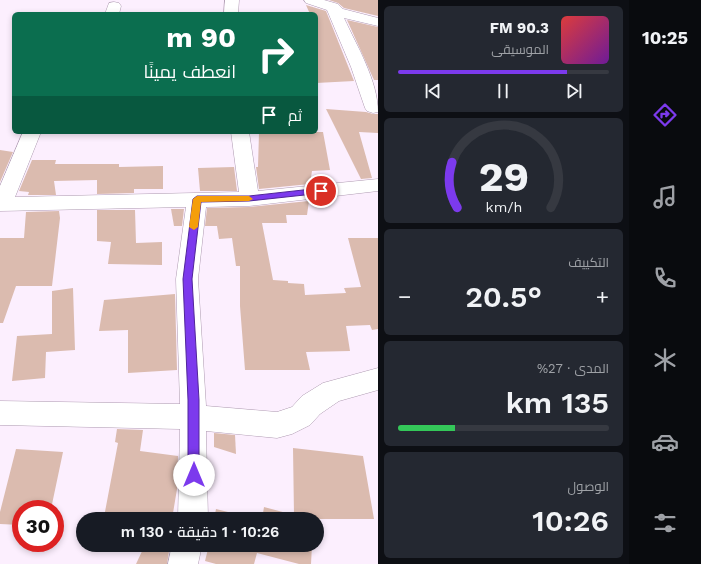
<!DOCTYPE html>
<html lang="ar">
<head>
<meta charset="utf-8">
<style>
  :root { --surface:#171b24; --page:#242831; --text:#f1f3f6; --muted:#9ea1a6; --line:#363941; --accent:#7c3aed }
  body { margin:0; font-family:"Work Sans",Cairo,sans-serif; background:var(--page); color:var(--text); direction:rtl; height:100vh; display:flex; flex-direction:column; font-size:15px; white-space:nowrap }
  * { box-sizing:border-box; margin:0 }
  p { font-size:13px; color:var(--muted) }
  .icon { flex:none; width:22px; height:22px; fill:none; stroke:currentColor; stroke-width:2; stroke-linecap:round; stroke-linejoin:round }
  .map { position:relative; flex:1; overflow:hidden; direction:ltr }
  .details { display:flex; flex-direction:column; gap:6px; padding:6px; background:#0d0f14; width:251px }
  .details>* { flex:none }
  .guide { position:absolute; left:12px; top:12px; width:306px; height:122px; border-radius:6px; box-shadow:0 2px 6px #0003; direction:rtl; background:#0b6e4f; color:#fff; overflow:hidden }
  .speed { position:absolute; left:12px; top:500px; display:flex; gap:8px; font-size:20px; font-weight:700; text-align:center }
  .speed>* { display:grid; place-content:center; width:52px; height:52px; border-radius:50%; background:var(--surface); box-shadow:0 2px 6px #0003; line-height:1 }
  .speed .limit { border:6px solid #d22; background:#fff; color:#111 }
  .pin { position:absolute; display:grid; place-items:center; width:34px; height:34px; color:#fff; margin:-17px; border:2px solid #fff; border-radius:50%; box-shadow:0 1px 4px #0007 }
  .me { position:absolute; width:44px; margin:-22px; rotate:0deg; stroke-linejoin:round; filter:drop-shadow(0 0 3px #0008) }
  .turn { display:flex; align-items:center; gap:14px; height:84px; padding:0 16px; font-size:18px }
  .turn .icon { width:52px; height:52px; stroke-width:2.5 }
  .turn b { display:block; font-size:28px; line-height:34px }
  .then { display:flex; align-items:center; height:38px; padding:0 16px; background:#0003; gap:8px; font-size:15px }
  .big { font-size:30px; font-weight:600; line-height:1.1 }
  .details .tile { flex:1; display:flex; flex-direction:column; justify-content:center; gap:6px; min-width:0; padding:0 14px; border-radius:6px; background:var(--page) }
  .details .dial { align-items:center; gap:0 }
  .dial svg { height:104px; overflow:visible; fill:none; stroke:var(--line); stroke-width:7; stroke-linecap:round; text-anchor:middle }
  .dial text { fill:var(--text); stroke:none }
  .song { display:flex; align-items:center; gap:12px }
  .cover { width:48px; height:48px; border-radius:6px; background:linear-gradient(135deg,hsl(0 70% 55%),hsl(280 70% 35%)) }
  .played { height:4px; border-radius:2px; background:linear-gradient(90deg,var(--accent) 80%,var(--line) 80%) }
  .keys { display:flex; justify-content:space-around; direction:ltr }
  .heat { display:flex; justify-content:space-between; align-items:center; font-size:22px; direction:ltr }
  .charge { height:6px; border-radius:3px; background:linear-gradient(90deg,#34c759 27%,var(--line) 0) }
  .trip { position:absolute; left:76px; top:512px; width:248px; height:40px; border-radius:20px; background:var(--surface); box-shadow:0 2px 6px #0003; font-weight:600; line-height:40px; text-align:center; direction:rtl }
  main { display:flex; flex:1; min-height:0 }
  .dock { display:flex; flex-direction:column; width:72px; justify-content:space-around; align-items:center; background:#090b0e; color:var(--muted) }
  .dock .icon { width:28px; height:28px }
  .dock .selected { color:var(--accent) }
  .dock b { font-size:18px; color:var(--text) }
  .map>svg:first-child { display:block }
  .building { fill:#dbbbaf }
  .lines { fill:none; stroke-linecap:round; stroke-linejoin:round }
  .minor-casing { stroke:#ae9ab1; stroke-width:1 }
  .minor { fill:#fff; fill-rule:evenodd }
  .route { fill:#7c3aed; stroke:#51269a }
  .slow { fill:#f59e0b }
</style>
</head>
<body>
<main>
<nav class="dock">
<b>10:25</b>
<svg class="icon selected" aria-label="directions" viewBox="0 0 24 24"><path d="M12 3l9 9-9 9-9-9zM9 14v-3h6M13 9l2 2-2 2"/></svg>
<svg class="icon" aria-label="music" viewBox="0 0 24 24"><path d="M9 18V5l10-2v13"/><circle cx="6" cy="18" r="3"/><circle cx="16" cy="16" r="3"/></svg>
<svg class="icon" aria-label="phone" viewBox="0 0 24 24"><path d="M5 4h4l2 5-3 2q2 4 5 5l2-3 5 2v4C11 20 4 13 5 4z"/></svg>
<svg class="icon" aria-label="climate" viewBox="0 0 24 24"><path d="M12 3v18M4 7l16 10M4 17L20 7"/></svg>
<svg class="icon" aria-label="car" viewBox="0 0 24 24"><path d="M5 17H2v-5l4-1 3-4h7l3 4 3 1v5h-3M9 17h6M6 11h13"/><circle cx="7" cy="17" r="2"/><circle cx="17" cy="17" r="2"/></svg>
<svg class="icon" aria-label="filters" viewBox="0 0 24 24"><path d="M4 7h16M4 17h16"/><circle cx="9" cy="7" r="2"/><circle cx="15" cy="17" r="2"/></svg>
</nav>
<section class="details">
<div class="tile">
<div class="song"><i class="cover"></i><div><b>90.3 FM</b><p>الموسيقى</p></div></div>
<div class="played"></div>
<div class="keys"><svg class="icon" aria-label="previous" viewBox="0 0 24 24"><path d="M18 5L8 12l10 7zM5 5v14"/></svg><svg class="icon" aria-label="pause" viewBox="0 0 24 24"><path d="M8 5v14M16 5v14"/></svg><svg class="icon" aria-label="next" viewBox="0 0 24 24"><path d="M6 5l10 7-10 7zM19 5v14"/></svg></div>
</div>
<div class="tile dial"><svg viewBox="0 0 100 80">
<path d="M14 69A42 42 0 1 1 86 69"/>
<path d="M14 69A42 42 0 0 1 10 34" stroke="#7c3aed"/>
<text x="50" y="56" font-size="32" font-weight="700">29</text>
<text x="50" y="72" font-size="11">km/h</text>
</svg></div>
<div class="tile"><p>التكييف</p>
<div class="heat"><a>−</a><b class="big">20.5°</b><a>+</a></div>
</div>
<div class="tile"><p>المدى · 27%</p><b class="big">135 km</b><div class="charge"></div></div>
<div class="tile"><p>الوصول</p><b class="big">10:26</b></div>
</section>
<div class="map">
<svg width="378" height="564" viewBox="0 0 378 564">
  <rect width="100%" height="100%" fill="#fceffe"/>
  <g class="building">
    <polygon points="329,0 378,0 378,16 344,8 338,3"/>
    <polygon points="306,5 326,11 354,81 316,83 316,14 310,14"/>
    <polygon points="347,20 378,27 378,80 374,80"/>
    <polygon points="326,109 366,112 373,114 378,114 378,133 359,132 372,178 361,179"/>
    <polygon points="259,132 323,132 330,170 312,171 310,184 259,189 256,167 258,167"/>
    <polygon points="0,150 13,152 0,182"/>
    <polygon points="32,160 56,160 55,164 119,164 119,167 163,166 163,189 134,189 134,193 97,194 97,180 54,181 56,195 28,195 29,192 19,191"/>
    <polygon points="234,167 237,191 200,191 198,168"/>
    <polygon points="309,201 307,215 286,215 287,223 262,223 273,280 288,281 288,283 304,284 305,295 346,293 344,288 361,287 348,238 378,238 378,329 372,330 370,325 346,326 350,351 306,352 310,370 245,370 240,306 240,266 236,266 232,238 219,239 217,226 205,226 207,208 249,207"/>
    <polygon points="171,209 184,209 182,226 174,226"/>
    <polygon points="97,210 135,210 136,243 162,242 162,265 108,264 111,242 97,241"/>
    <polygon points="59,211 60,218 52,286 16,286 3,323 0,323 0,238 24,238 26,212"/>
    <polygon points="73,288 75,350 46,352 45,378 12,381 17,336 52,334 52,291"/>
    <polygon points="175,294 177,370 128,373 128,330 99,331 104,300"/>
    <polygon points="117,429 143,430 140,451 178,456 177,489 172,519 113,519 104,517 118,443 115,442"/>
    <polygon points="214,433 235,435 236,454 214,447"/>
    <polygon points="293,448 363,456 374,519 262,519 264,507 294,515"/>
    <polygon points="16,449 63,452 51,509 21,509 21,525 0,524 0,512"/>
    <polygon points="216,509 256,519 214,519"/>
    <polygon points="145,545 170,545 167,564 136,564"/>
    <polygon points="209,545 312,545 311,564 299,564 257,553 254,564 216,564 205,561"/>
  </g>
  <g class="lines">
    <g class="minor-casing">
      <g id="minor">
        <polygon points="225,0 239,0 238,14 224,14"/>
        <path d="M 304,0 L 324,0 L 338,4 L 343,9 L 378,18 L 378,26 L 344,18 C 357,46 378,81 378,112 L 373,113 L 367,111 L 365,108 L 351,67 L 327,10 L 306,3 Z"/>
        <polygon points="114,2 119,3 121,6 119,14 105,14 109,3"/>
        <polygon points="23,132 41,132 15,197 239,192 231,132 249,132 258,191 378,179 378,191 249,206 206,207 198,279 206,406 277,412 292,407 302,396 323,383 378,368 378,390 339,401 320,414 310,425 292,434 277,438 206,431 208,519 178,519 180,429 0,425 0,401 180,404 176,279 186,207 0,211 0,186"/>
        <polygon points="172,545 202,545 198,564 168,564"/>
      </g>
    </g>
    <use href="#minor" class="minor"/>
  </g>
  <polygon class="route" points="321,188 325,191 323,193 249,201 201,202 192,279 199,400 199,475 198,480 194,481 189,480 188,475 188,400 183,279 193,199 197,196 249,196"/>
  <polygon class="slow" points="197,196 249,196 253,199 249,201 201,202 198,227 194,230 189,227 193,199"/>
</svg>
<div class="speed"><div class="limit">30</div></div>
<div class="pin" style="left:321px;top:191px;background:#d93025"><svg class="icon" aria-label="arrive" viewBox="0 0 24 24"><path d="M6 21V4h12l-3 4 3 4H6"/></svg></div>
<svg class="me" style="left:194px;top:475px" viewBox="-20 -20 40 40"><circle r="19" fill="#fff"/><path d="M0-13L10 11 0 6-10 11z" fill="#7c3aed"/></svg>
<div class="trip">10:26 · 1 دقيقة · 130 m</div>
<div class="guide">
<div class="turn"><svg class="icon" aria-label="right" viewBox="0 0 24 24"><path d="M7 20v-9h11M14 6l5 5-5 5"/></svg><div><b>90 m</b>انعطف يمينًا</div></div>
<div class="then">ثم<svg class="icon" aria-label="arrive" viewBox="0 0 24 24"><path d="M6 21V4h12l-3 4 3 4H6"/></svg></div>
</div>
</div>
</main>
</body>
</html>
